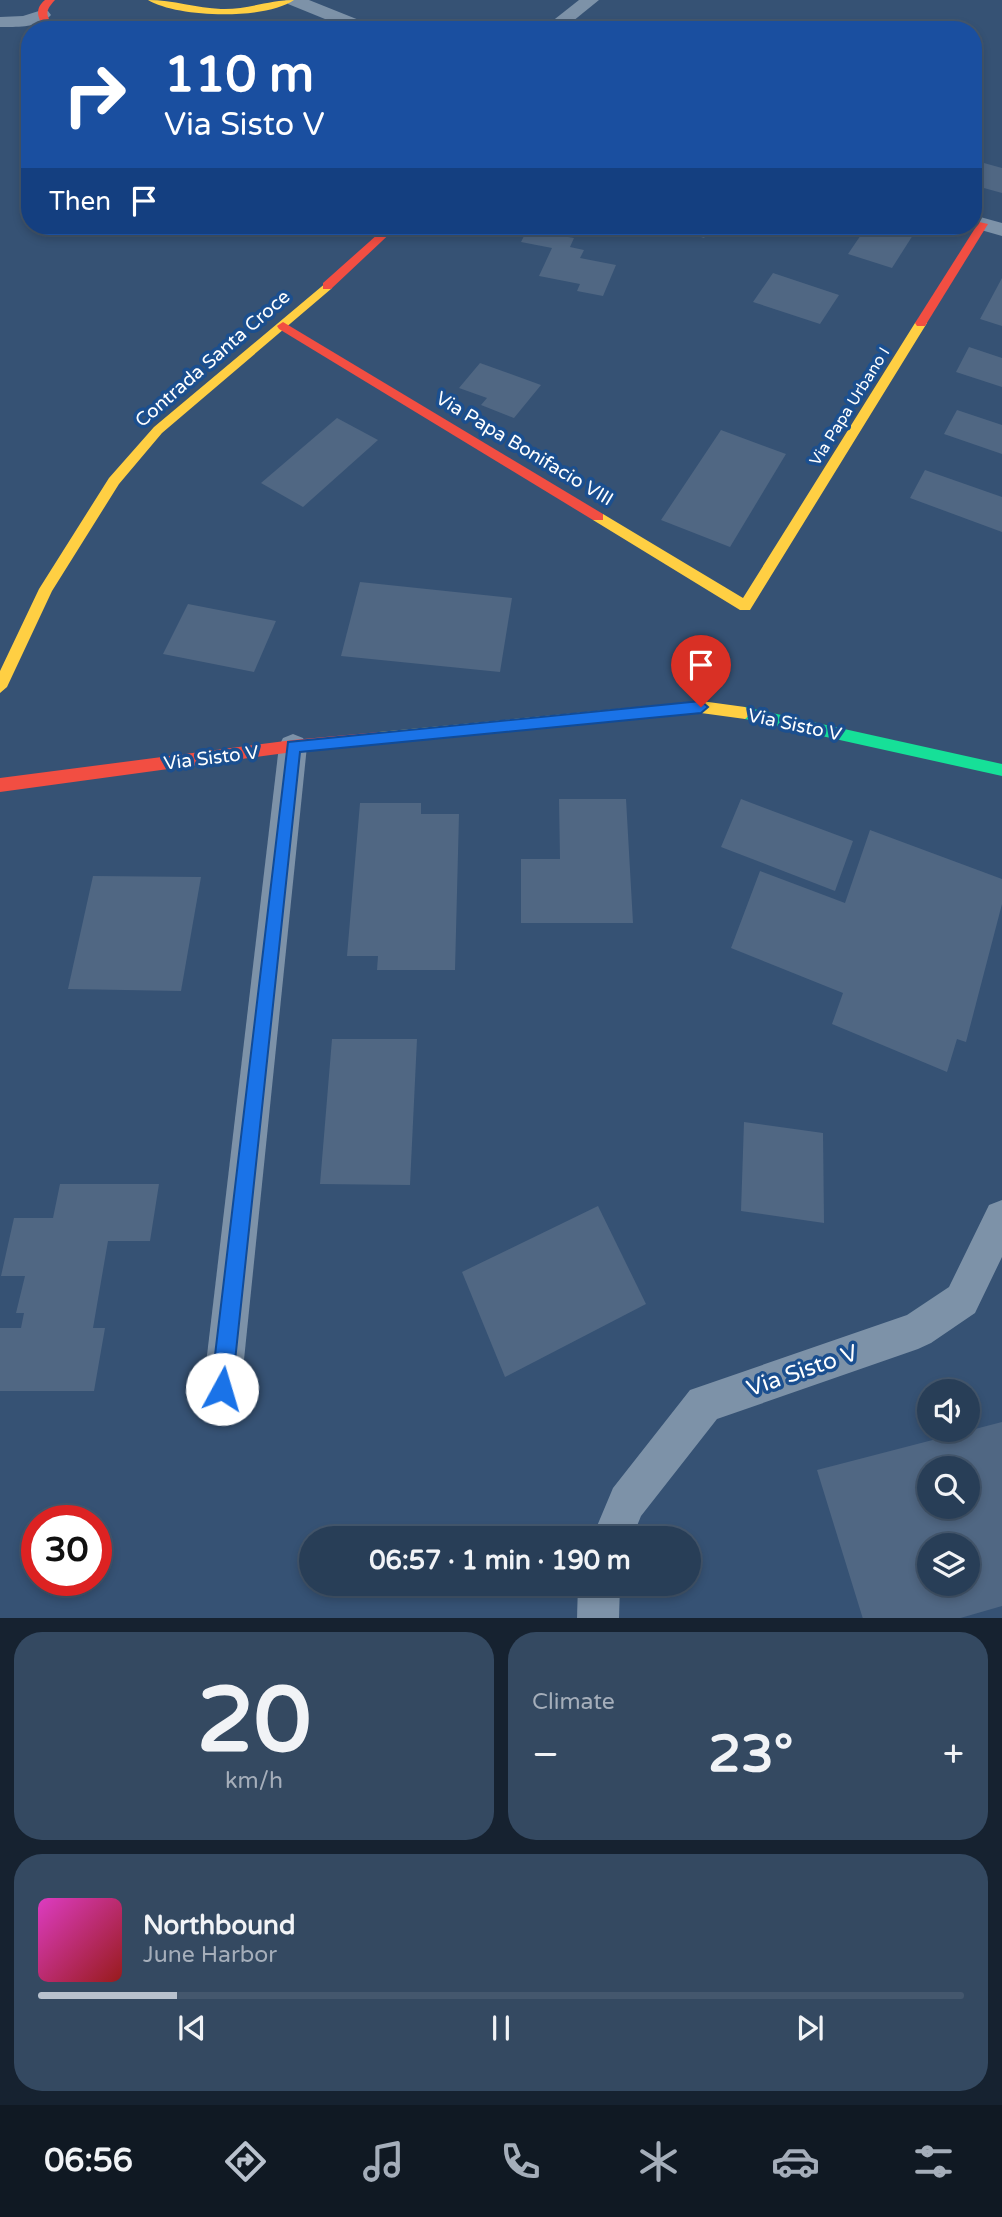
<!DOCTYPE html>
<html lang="en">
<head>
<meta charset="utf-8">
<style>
  :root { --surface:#283e57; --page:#344961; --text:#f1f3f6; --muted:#a5aeba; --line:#44576d; --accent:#b9c2ce }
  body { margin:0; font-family:"Varela Round",sans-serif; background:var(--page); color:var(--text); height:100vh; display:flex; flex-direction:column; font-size:26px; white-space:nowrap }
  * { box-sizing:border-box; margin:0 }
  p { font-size:23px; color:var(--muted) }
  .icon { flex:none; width:38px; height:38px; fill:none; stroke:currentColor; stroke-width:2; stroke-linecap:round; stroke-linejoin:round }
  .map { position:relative; height:1618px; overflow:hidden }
  .side { display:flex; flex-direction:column; gap:14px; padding:14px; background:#162230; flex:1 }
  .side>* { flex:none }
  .hud { position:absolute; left:21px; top:21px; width:961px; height:214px; border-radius:28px; box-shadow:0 4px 10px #0003,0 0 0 2px var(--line); background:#1a4fa0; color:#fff; overflow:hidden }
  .buttons { position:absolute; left:917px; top:1379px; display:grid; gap:14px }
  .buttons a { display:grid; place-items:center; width:63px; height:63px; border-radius:50%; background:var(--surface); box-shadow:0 4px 10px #0003,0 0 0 2px var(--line); font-size:35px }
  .speed { position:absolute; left:21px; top:1505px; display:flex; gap:14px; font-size:35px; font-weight:700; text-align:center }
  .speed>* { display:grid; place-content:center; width:91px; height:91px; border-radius:50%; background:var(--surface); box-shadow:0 4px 10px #0003,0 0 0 2px var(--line); line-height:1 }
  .speed .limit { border:10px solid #d22; background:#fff; color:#111 }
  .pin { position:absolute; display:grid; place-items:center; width:60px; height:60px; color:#fff; margin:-72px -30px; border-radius:50% 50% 50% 0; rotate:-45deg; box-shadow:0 0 7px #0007 }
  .pin .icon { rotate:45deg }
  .me { position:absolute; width:77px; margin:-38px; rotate:6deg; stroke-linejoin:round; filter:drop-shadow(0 0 5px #0008) }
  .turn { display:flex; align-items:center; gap:24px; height:147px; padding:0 28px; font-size:32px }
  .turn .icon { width:91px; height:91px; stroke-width:2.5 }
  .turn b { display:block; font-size:49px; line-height:60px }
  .then { display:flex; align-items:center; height:66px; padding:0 28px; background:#0003; gap:14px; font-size:26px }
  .big { font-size:52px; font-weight:800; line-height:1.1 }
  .side .card { flex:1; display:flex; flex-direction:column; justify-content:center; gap:10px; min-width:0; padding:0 24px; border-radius:28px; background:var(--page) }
  .side .dial { align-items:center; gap:0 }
  .dial b { font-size:91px; line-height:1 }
  .song { display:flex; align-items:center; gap:21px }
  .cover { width:84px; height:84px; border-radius:10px; background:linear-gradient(135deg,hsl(310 70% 55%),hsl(0 70% 35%)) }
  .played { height:7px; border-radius:4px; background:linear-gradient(90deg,var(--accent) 15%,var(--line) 15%) }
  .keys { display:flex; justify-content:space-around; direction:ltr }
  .heat { display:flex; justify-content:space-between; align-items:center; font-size:38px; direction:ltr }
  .side .tiles { flex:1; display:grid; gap:14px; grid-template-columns:1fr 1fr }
  .card:last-child { grid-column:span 2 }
  .trip { position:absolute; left:299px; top:1526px; width:402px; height:70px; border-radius:35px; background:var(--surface); box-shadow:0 4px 10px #0003,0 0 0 2px var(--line); font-weight:800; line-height:70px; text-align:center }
  .dock { display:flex; height:112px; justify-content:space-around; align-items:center; background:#101923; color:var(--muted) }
  .dock .icon { width:49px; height:49px }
  .dock .current { color:var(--accent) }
  .dock b { font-size:32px; color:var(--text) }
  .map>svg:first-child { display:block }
  .building { fill:#506783; fill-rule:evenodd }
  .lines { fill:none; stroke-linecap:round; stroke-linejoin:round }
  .street { fill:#7d92a8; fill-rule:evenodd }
  .fast { fill:#16e098; fill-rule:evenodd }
  .slow { fill:#ffcf43; fill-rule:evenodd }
  .jam { fill:#f24e42; fill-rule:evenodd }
  .route { fill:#1a73e8; stroke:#114b97; stroke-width:2 }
  .labels { text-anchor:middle; stroke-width:7; stroke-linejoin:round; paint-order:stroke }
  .far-street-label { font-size:16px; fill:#fff; stroke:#1b4f8f }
  .street-label { font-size:19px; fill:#fff; stroke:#1b4f8f }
  .near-street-label { font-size:23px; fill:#fff; stroke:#1b4f8f }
</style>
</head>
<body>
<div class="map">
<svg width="1002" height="1619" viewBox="0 0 1002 1619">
  <rect width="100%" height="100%" fill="#365274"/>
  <g class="building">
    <polygon points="973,160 1002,168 1002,193 973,185"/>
    <polygon points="667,226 713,226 704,238"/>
    <polygon points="867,226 883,226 913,235 892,268 848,254"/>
    <polygon points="527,230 574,238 570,247 584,250 580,258 616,265 603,296 577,291 580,284 539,276 552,248 521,242"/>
    <polygon points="773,273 839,295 820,324 753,302"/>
    <polygon points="1002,278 1002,326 980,319"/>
    <polygon points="969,347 1002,358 1002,387 956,372"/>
    <polygon points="480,363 541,385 514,418 481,405 487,398 459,388"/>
    <polygon points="957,410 1002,425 1002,454 944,434"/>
    <polygon points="337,418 378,440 303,507 261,483"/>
    <polygon points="721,430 786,454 730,547 661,520"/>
    <polygon points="925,470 1002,497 1002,532 910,498"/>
    <polygon points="360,582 512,598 500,672 341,656"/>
    <polygon points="188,604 276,621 254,672 163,654"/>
    <polygon points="559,799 626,799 633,923 521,923 521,859 560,859"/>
    <polygon points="741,799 853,841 835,891 721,847"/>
    <polygon points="360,803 421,803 421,814 459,814 455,970 377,970 378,956 347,956"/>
    <polygon points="870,830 1002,879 1002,904 966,1042 957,1039 947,1072 832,1024 843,993 731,948 760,871 845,903"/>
    <polygon points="93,876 201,877 181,991 68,989"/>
    <polygon points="332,1039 417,1039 410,1185 320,1184"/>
    <polygon points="744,1122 823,1133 824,1223 741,1211"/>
    <polygon points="60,1184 159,1184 150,1241 108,1241 93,1328 105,1328 94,1391 0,1391 0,1328 21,1328 24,1313 16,1313 25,1276 1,1276 14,1218 53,1218"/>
    <polygon points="598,1206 646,1304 505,1377 462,1272"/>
    <path d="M 1002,1422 L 1002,1606 L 957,1619 L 863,1619 L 817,1470 ZM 929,1468 L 968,1468 L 968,1507 L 929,1507 ZM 929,1545 L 968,1545 L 968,1584 L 929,1584 Z"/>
  </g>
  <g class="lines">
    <g class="street">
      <polygon points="285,0 309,0 374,26 377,30 352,30 288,4"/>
      <polygon points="579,0 599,0 562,30 541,30"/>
      <path d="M 42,10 L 48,11 L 51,15 C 39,28 17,27 0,27 L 0,17 L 23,16 Z"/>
      <polygon points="973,215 1002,223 1002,236 967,226 973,226"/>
      <polygon points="293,734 303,738 307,746 241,1389 236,1403 222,1408 208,1403 203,1389 279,746 283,738"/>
      <polygon points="1002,1200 1002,1257 975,1313 931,1343 918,1349 717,1419 641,1516 632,1538 592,1538 613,1488 690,1390 907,1315 949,1287 989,1205"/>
      <polygon points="578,1584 620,1584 619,1619 577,1619"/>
    </g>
    <polygon class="fast" points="745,707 1002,764 1002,776 745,719 738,713"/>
    <g class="slow">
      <path d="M 148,0 C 173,0 197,8 221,9 C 246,10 269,0 294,0 C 265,20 178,18 148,0 Z"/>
      <polygon points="327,282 333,286 331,289 162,433 119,484 52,591 7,687 0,693 0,671 39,589 109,478 154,427"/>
      <polygon points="921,319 927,323 750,610 740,610 593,520 593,514 603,514 743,598 915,323"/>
      <polygon points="701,701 745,707 752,713 745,719 701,713 379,744 374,742 371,738 374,734 379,732"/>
    </g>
    <g class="jam">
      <path d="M 45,0 L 55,0 C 43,13 47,15 55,30 L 45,30 C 39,19 33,10 45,0 Z"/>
      <polygon points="979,222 988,224 925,326 917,326 915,323"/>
      <polygon points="387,226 398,226 331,289 323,289 323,283"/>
      <polygon points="283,322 603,514 603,520 593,520 279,329 277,326"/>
      <polygon points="379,732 384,734 387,738 384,742 379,744 293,752 0,792 0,778 293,740"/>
    </g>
  </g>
  <polygon class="route" points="701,701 708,707 701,713 300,752 232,1389 229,1397 222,1400 214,1397 211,1389 288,742"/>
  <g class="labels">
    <g class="far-street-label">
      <text transform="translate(849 406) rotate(-58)" y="6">Via Papa Urbano I</text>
    </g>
    <g class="street-label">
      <text transform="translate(212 358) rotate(-41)" y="7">Contrada Santa Croce</text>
      <text transform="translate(525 448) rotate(31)" y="7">Via Papa Bonifacio VIII</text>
      <text transform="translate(795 724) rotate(12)" y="7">Via Sisto V</text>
      <text transform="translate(211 757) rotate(-7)" y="7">Via Sisto V</text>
    </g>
    <g class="near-street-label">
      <text transform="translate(802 1370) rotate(-19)" y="8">Via Sisto V</text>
    </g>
  </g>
</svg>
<div class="buttons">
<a><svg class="icon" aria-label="sound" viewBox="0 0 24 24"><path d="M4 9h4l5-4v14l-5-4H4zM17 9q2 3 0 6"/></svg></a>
<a><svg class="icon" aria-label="search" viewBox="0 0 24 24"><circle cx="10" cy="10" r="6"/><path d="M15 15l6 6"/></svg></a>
<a><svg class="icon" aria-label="layers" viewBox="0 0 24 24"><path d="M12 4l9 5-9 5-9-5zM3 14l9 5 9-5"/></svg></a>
</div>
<div class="speed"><div class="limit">30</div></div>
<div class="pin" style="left:701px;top:707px;background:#d93025"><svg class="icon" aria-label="arrive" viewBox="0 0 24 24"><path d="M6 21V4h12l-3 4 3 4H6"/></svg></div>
<svg class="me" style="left:222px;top:1389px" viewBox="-20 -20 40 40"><circle r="19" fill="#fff"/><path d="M0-13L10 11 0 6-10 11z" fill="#1a73e8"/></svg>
<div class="trip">06:57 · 1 min · 190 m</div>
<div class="hud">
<div class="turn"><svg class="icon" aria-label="right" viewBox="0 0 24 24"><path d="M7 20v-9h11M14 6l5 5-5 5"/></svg><div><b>110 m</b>Via Sisto V</div></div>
<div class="then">Then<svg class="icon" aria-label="arrive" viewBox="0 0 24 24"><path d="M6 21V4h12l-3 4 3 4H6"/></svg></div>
</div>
</div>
<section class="side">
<div class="tiles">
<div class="card dial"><b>20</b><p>km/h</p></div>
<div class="card"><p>Climate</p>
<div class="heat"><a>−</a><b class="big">23°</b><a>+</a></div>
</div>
<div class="card">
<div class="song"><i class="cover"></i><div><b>Northbound</b><p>June Harbor</p></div></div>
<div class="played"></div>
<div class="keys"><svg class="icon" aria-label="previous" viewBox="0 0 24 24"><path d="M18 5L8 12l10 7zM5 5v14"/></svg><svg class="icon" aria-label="pause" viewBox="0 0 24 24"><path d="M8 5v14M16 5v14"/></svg><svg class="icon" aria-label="next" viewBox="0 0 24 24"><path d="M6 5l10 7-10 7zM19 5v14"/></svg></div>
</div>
</div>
</section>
<nav class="dock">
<b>06:56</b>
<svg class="icon current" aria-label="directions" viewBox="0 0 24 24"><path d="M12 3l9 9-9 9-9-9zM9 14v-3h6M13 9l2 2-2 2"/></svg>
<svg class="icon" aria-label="music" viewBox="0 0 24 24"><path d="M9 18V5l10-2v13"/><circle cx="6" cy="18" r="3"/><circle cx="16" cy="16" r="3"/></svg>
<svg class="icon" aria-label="phone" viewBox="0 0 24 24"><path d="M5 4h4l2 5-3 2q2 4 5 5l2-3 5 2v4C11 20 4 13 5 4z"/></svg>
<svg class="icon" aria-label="climate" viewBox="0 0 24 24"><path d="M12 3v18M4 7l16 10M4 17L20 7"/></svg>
<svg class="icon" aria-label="car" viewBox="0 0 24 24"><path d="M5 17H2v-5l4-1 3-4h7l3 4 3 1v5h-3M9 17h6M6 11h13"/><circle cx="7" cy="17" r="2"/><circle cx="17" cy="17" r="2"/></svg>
<svg class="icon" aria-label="filters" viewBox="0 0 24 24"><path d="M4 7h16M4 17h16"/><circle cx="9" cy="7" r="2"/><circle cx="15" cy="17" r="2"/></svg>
</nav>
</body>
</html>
